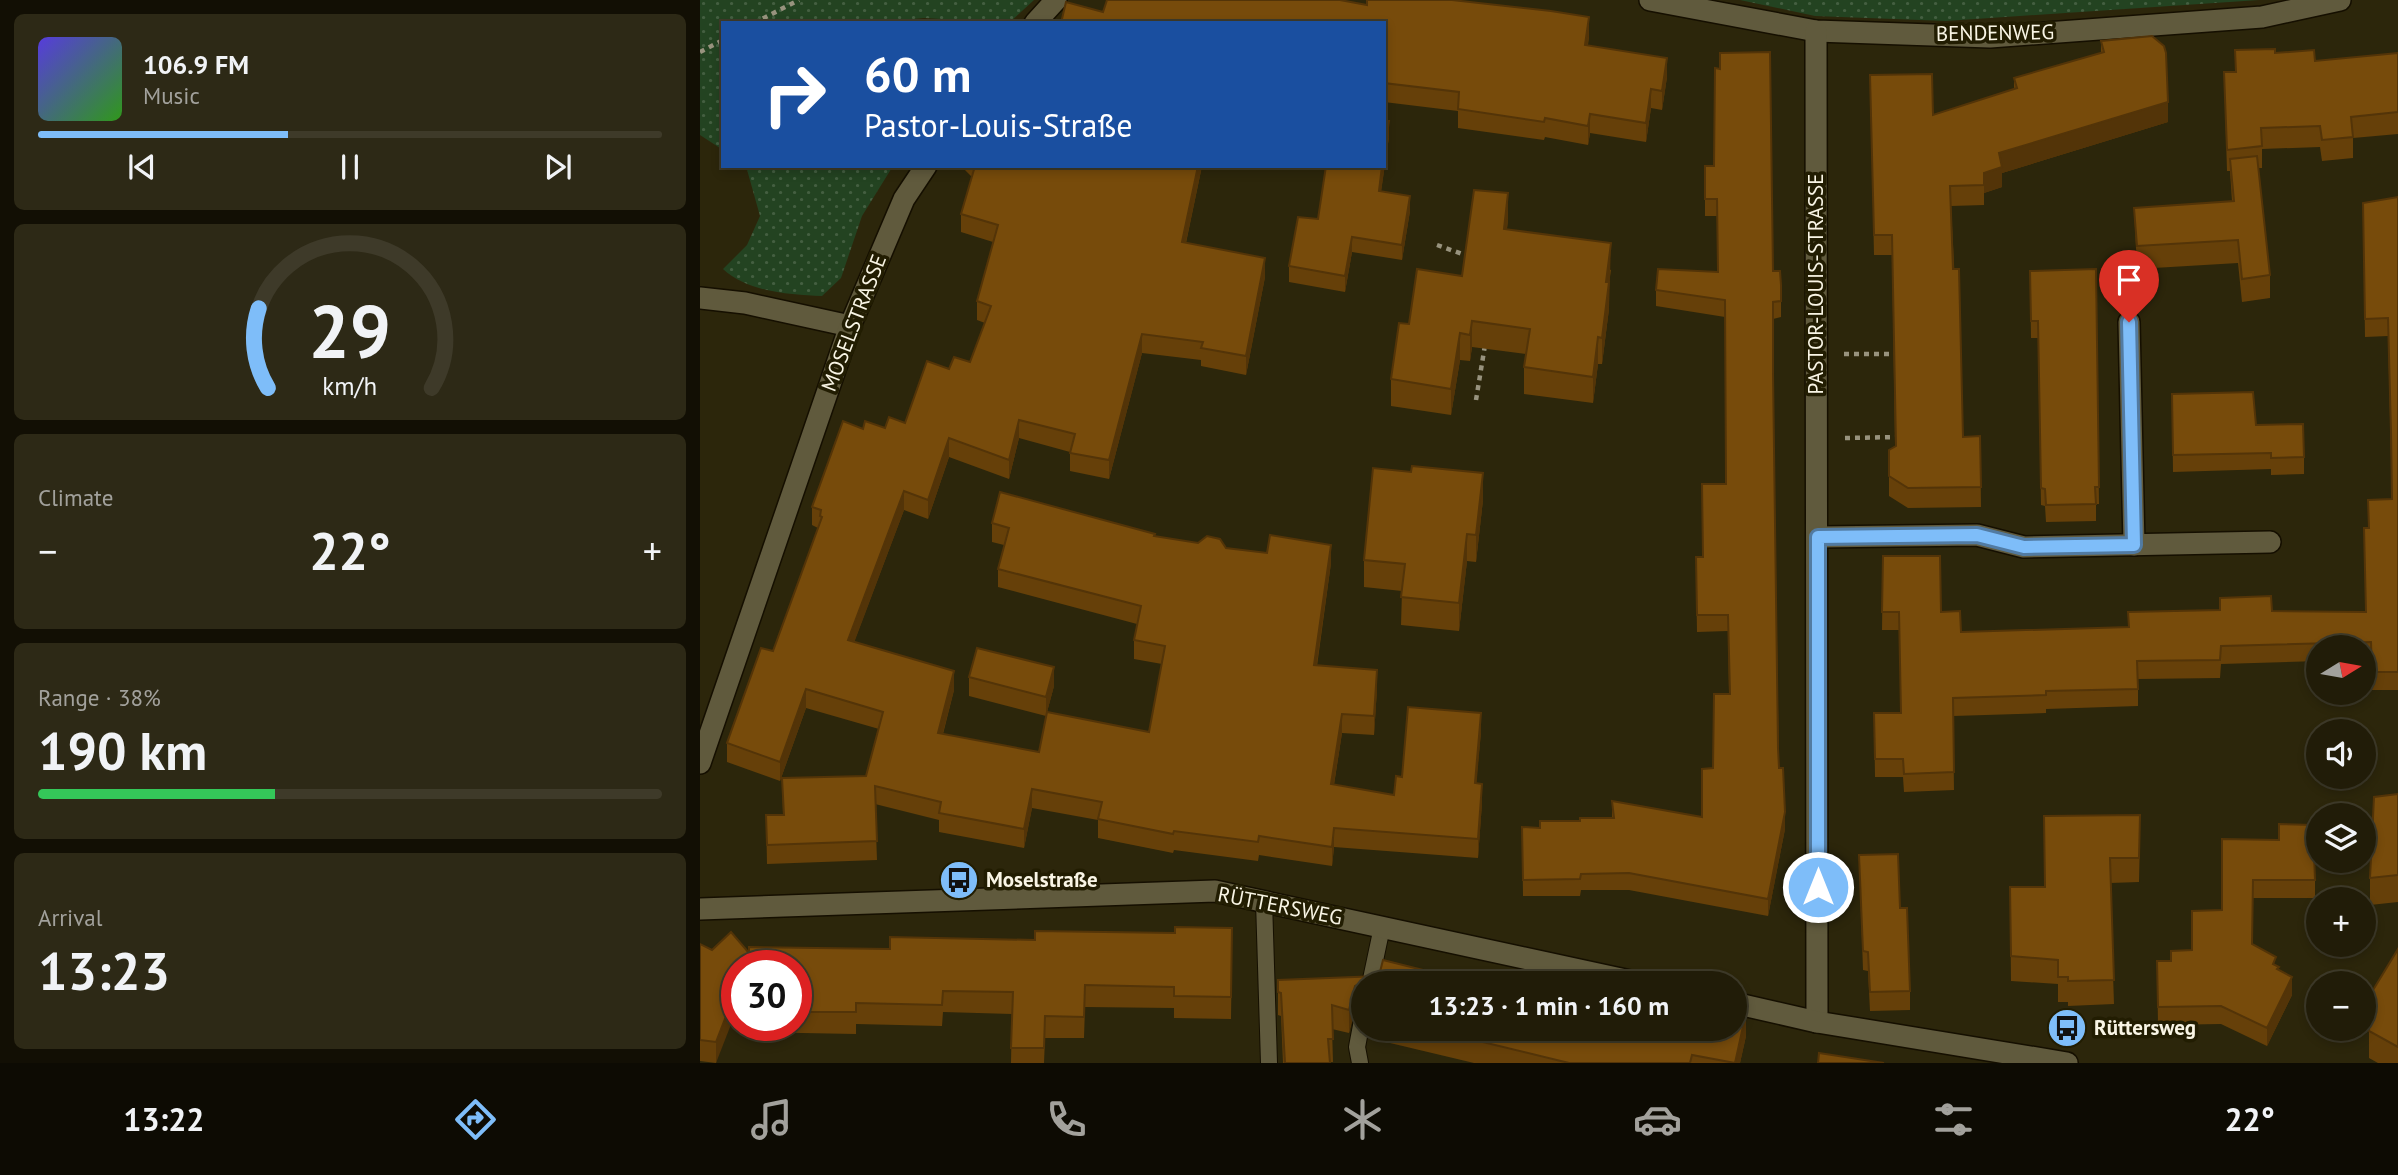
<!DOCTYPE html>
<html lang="en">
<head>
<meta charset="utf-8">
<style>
  :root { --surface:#211c08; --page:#2d2916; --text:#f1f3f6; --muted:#a2a19c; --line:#3e3a29; --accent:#7ebdf9 }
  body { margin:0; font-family:"PT Sans",sans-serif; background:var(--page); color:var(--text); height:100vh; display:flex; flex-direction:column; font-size:26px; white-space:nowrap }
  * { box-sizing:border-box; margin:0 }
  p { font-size:23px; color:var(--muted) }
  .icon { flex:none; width:38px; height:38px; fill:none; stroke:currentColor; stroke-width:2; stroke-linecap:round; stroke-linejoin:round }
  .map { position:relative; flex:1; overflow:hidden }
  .sheet { display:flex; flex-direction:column; gap:14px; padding:14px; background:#120f04; width:700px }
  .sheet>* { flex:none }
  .guide { position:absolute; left:21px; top:21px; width:665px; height:147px; border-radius:0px; box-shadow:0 4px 10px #0003,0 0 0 2px var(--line); background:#1a4fa0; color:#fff; overflow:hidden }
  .needle { width:46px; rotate:79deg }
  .tools { position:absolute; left:1606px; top:635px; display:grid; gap:14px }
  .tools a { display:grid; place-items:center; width:70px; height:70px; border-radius:50%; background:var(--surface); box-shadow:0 4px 10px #0003,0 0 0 2px var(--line); font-size:35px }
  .speed { position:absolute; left:21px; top:950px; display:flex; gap:14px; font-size:35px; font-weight:700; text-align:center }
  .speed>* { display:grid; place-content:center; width:91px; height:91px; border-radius:50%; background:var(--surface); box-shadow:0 4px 10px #0003,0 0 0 2px var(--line); line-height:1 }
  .speed .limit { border:10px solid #d22; background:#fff; color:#111 }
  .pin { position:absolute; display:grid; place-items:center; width:60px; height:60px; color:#fff; margin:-72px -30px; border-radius:50% 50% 50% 0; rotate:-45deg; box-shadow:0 0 7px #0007 }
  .pin .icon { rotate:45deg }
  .me { position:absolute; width:77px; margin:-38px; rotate:0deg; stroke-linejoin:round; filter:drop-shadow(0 0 5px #0008) }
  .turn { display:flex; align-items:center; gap:24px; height:147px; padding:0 28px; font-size:32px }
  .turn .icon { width:91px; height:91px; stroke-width:2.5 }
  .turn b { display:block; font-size:49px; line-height:60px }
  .big { font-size:52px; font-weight:800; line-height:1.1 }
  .sheet .widget { flex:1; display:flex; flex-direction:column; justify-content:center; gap:10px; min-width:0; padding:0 24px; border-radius:10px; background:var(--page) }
  .sheet .dial { align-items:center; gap:0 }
  .dial svg { height:182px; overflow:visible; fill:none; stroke:var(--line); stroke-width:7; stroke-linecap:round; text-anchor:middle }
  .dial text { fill:var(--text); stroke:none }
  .song { display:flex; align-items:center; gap:21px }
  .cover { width:84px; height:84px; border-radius:10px; background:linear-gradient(135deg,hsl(250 70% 55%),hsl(110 70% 35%)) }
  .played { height:7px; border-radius:4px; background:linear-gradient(90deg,var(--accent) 40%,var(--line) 40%) }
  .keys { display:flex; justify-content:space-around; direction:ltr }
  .heat { display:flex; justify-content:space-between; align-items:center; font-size:38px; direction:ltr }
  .charge { height:10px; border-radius:5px; background:linear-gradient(90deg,#34c759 38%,var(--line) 0) }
  .trip { position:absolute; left:651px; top:971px; width:396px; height:70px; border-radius:35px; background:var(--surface); box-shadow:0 4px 10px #0003,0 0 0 2px var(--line); font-weight:800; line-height:70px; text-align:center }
  .tab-bar { display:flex; height:112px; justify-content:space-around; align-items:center; background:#0d0b03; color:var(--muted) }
  .tab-bar .icon { width:49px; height:49px }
  .tab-bar .on { color:var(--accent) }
  .tab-bar b { font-size:32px; color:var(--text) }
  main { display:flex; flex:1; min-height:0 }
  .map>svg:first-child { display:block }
  .green { fill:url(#green-dots) }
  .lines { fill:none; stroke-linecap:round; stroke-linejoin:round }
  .lane-casing { stroke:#150f00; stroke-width:18 }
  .street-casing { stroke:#150f00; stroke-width:24 }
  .path { stroke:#98937e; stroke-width:4.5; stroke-dasharray:5 5; stroke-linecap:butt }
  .lane { stroke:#605a3d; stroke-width:16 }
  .street { stroke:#605a3d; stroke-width:21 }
  .wall { fill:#664009 }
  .shaded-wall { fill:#533408 }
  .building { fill:#774b0b; stroke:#533408; stroke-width:2 }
  .route-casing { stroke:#527ba2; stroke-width:18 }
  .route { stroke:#7ebdf9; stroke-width:12 }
  .labels { text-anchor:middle; stroke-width:7; stroke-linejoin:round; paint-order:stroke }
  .street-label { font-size:21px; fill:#f9f5e5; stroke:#221d02 }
  .poi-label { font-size:21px; font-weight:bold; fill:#f9f5e5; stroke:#221d02; text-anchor:start }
</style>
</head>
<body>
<main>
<section class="sheet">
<div class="widget">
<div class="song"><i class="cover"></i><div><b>106.9 FM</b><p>Music</p></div></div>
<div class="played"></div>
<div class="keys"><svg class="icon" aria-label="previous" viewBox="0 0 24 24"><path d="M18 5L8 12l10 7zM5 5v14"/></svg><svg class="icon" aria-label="pause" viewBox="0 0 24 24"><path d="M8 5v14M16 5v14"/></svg><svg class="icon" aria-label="next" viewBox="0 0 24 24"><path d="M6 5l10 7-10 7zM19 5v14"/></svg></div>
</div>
<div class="widget dial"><svg viewBox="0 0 100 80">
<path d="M14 69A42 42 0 1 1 86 69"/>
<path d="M14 69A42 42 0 0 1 10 34" stroke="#7ebdf9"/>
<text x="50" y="56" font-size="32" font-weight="700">29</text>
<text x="50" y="72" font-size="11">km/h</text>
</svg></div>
<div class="widget"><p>Climate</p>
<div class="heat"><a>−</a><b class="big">22°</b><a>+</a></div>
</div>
<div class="widget"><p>Range · 38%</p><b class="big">190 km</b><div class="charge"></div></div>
<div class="widget"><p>Arrival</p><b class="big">13:23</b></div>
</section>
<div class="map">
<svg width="1698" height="1063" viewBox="0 0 1698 1063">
  <defs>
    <pattern id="green-dots" width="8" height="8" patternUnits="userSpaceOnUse" patternTransform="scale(1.75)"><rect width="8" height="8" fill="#234321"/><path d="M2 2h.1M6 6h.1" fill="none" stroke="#445f41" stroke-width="1.8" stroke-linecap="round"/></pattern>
  </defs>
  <rect width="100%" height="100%" fill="#2c260b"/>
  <g class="green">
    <polygon points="0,0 334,0 309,23 224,18 173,23 23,23 23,150 0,135"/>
    <polygon points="1040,0 1559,0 1246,21 1115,16"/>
    <path d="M 46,166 L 193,166 L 162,216 L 141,278 L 122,296 C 90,295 48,292 23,269 L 47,245 L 60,216 Z"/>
  </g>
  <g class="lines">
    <g class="lane-casing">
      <g id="lane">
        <polyline points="564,901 569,1063"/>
        <polyline points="670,984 682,927"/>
        <polyline points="660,1063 657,1047 663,1015"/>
      </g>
    </g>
    <g class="street-casing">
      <g id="street">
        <polyline points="950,0 1116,31 1290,37 1562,17 1640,0"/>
        <polyline points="335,23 356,0"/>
        <polyline points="1116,31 1117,1022"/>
        <polyline points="0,298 45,303 150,326"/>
        <polyline points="1429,322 1434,545"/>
        <polyline points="1118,537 1277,535 1324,547 1570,542"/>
        <polyline points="0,763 150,326 204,199 226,166"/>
        <polyline points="0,909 515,891 944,984"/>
        <polyline points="1034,1003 1117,1022 1367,1063"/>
      </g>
    </g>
    <g class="path">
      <polyline points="54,23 99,0"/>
      <polyline points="0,52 23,40"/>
      <polyline points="737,245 768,256"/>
      <polyline points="1144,354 1198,354"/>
      <polyline points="776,400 785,345"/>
      <polyline points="1145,438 1199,437"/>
    </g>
    <use href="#lane" class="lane"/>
    <use href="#street" class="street"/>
  </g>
  <g class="wall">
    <polygon points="667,5 889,36 888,45 967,77 962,110 951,108 946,142 890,133 888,145 845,137 844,140 758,128 758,111 684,102 684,23 403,12"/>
    <polygon points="1401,41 1468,122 1302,173 1302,187 1284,193 1284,205 1251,206 1263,437 1280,436 1281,507 1208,508 1189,496 1189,450 1195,446 1192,255 1174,255 1170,75 1233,115 1314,89 1314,78 1401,53"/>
    <polygon points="1575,53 1615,61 1698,53 1698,134 1653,138 1653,158 1622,161 1620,147 1562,149 1562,168 1558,168 1570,275 1570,298 1542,302 1538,263 1437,269 1434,208 1532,201 1530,171 1527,171 1524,72 1535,72"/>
    <polygon points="689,137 681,191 710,211 702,260 652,252 645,292 589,282 589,266 618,219"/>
    <polygon points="261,166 502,166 486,243 565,277 546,375 501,366 501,360 442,353 409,479 370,471 370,452 319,438 309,479 249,457 228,519 204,510 154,642 254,690 243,734 339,752 346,716 269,696 269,677 354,686 347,712 449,732 462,664 434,659 434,640 437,624 298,587 298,569 304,545 292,542 292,523 455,536 526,548 631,563 617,666 677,689 674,735 642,733 634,785 694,795 702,777 781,732 776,783 782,803 778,858 634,847 632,866 559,855 558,861 474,850 473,853 398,838 398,820 332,808 324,848 239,832 239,820 175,804 177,860 67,864 66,815 83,815 82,778 166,776 179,729 106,708 80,781 27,762 27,743 73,651 118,528 112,525 112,507 163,429 185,428 205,423 249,369 270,362 285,323 277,320 277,301 293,242 261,232 261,214 272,177"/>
    <polygon points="1005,166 1073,271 1081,285 1081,317 1073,319 1073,378 1079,768 1085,829 1068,916 929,890 881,890 880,896 823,896 822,827 840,828 880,821 912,818 912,801 1002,817 1029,694 1028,631 997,632 996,573 1003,557 1026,484 1025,317 956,306 956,290 1018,272 1017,216 1005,216"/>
    <polygon points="1698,197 1698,690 1672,690 1671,660 1664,660 1664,648 1619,648 1619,661 1521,664 1520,678 1438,679 1438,706 1346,709 1346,713 1253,716 1254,790 1204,792 1203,777 1175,777 1174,713 1201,713 1199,630 1182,630 1183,556 1261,632 1428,627 1572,611 1666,612 1668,528 1668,500 1692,499 1688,336 1665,337 1663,203"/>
    <polygon points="808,219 807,229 911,270 909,284 909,309 902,364 898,364 893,403 824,394 824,367 826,354 772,347 770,361 760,360 751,415 691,406 691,379 709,324 762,276"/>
    <polygon points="1396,269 1399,504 1396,504 1396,521 1346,522 1345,506 1341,505 1338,338 1331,338 1330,271"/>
    <polygon points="1472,394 1556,425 1604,457 1604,474 1571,475 1571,469 1473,472"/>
    <polygon points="783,500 776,562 767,561 759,631 701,625 702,591 664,587 664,560"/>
    <polygon points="1698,794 1698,902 1670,905 1670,878"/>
    <polygon points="1440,839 1439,882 1410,883 1414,1004 1368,1006 1368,1002 1358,1002 1358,984 1311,981 1310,887 1345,887"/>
    <polygon points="1522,839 1615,880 1615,898 1553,898 1552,945 1576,966 1592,995 1567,1046 1521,1024 1458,1025 1457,961 1471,961 1471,951 1492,950 1522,910"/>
    <polygon points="1159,855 1200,908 1210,991 1210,1010 1170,1011 1168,971 1163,970"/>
    <polygon points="0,944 12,950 49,953 190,949 532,949 531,1019 474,1018 474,1008 385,1007 384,1038 345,1038 344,1063 311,1063 312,1014 243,1012 242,1026 156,1024 156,1034 48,1032 48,1026 96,1026 96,966 37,966 16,1063 0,1061"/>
    <polygon points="1698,949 1698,1063 1678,1063 1669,1058 1669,1031"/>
    <polygon points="578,980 779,984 663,984 655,1009 649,1033 632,1029 633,1062 583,1063 581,1016 578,1015"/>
    <polygon points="669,1029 966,1029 979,1032 1046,1036 1040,1063 774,1063 669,1038"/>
  </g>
  <g class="shaded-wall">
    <polygon points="889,17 889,36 885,63 885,45"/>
    <polygon points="967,58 967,77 962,110 962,91"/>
    <polygon points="951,89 951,108 946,142 946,123"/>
    <polygon points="1468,102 1468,122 1302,173 1302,187 1284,193 1284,173 1299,153"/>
    <polygon points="890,114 890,133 888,145 888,126"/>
    <polygon points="689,121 689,137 679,206 679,191 682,166 684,166 684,153"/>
    <polygon points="498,166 502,166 482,261 482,242"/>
    <polygon points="808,193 808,219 804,255 804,229"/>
    <polygon points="710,196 710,211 702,260 702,245"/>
    <polygon points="652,237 652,252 645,292 645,276"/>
    <polygon points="911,243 909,309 902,364 902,338 906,282"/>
    <polygon points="565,258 565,277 546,375 546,356"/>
    <polygon points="772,321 772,347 770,361 770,335"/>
    <polygon points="760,333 760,360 751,415 751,389"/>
    <polygon points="442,334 442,353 409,479 409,460"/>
    <polygon points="898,337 898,364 893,403 893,377"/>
    <polygon points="319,420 319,438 309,479 309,460"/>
    <polygon points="249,438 249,457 228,519 228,500"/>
    <polygon points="783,473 783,500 776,562 776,535"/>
    <polygon points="204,491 204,510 148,659 148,640"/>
    <polygon points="767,534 767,561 759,631 759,603"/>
    <polygon points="631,545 631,563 614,684 614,665"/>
    <polygon points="354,667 354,686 346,716 346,697"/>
    <polygon points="677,670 677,689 674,735 674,716"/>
    <polygon points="254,671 254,690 238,752 238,733"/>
    <polygon points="106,689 106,708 80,781 80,762"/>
    <polygon points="781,713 781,732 775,802 775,783"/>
    <polygon points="642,714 642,733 631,803 631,784"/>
    <polygon points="782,784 782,803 778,858 778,839"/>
    <polygon points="332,789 332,808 324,848 324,829"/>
    <polygon points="1085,812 1085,829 1068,916 1068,899"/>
    <polygon points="634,828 634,847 632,866 632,847"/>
    <polygon points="1592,977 1592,995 1567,1046 1567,1028"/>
    <polygon points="664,982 664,984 663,984 663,1005 655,1009 649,1033 649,1010 655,986"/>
    <polygon points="37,988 37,1009 16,1063 16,1042"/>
    <polygon points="1046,1013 1046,1036 1040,1063 1035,1063"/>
  </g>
  <g class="building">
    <polygon points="407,0 640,0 667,5 667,0 752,0 851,11 889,17 885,45 967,58 962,91 951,89 946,123 890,114 888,126 845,118 844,122 758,109 759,92 684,83 684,23 361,23 366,2 403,12"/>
    <polygon points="1452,36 1464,46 1466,53 1468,102 1299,153 1302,167 1284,173 1284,185 1250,186 1253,269 1259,269 1263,437 1280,436 1281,487 1208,488 1189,476 1189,450 1196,446 1192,235 1174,235 1170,75 1232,74 1233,115 1317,88 1314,78 1404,52 1401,41"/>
    <polygon points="1575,49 1575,53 1614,50 1615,61 1698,53 1698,112 1651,117 1653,137 1622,140 1620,126 1561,128 1562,146 1527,150 1524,72 1536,72 1535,50"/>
    <polygon points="1070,52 1073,271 1080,271 1081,285 1081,301 1073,302 1073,373 1078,748 1079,768 1083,768 1085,812 1068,899 929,873 881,874 880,879 823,880 822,827 840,828 840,821 880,821 880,818 914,818 912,801 1002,817 1002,769 1013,768 1014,694 1030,694 1028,615 997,615 996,557 1003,557 1002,484 1026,484 1025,300 956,290 958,269 1018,272 1017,199 1005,199 1005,166 1014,166 1015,68 1020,69 1020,53"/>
    <polygon points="684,121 689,121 684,153"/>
    <polygon points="1557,156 1570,275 1542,279 1538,240 1437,246 1434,208 1534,201 1530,159"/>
    <polygon points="275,166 498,166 482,242 565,258 546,356 501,348 503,342 442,334 409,460 370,453 375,434 319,420 309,460 249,438 228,500 204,491 148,640 254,671 238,733 339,752 347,712 449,732 465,646 434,640 441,606 298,569 309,528 292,523 300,492 455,534 454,536 498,543 507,536 520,539 526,548 567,553 570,535 631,545 614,665 677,670 674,716 642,714 631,784 694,795 696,776 702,777 708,707 781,713 775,783 782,784 778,839 634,828 632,847 559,836 558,842 474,831 473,834 398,819 402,802 332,789 324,829 239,813 241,802 175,786 177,841 67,845 66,815 84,815 82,778 166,776 183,712 106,689 80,762 27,743 61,648 73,651 122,517 120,516 121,510 112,507 143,421 163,429 165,421 185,428 189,417 205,423 227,361 249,369 254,357 270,362 291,306 277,301 298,225 261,214"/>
    <polygon points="626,166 682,166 679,191 710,196 702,245 652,237 645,276 589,266 598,217 618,219"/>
    <polygon points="774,190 808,193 804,229 911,243 906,282 909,282 902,338 898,337 893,377 824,367 830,329 772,321 770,335 760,333 751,389 691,379 699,323 709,324 717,269 762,276"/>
    <polygon points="1698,197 1698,672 1672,672 1671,642 1521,646 1520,660 1437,661 1438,689 1346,691 1346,695 1253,698 1254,772 1204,774 1203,759 1175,759 1174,713 1201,713 1199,612 1182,612 1183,556 1240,556 1241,612 1260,611 1261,632 1429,627 1428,612 1520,610 1520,598 1571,596 1572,611 1666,612 1664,528 1669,528 1668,500 1692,499 1691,432 1688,318 1665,319 1663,203"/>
    <polygon points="1396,269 1399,487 1395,487 1396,504 1346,505 1345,489 1341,488 1338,321 1331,321 1330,271"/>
    <polygon points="1553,392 1556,425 1603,424 1604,457 1571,458 1571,453 1473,455 1472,394"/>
    <polygon points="712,466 783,473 776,535 767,534 759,603 701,597 705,564 664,560 673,468 711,472"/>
    <polygon points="277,648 354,667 346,697 269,677"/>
    <polygon points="1698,794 1698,875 1670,878 1674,797"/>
    <polygon points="1440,815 1439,858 1410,858 1414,980 1368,981 1368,977 1358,977 1358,960 1311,956 1310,887 1345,887 1344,816"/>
    <polygon points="1579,824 1613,825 1615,880 1553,880 1552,944 1576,957 1573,964 1579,967 1577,969 1592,977 1567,1028 1521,1006 1458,1007 1457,961 1471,961 1471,951 1492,950 1492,911 1522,910 1522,839 1579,840"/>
    <polygon points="1198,854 1200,908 1207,908 1210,991 1170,992 1168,952 1163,951 1159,855"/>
    <polygon points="475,927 532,928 531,997 474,996 474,987 385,985 384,1017 345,1016 344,1048 311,1048 313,992 243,991 242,1005 156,1003 156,1012 96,1012 96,966 49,966 49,956 45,966 37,966 37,988 16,1042 0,1040 0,944 12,950 31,932 49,953 49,947 190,949 190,937 335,940 335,931 475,933"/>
    <polygon points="1698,949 1698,1047 1669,1031 1670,995"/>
    <polygon points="683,960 779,984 667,984 664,982 655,986 649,1010 632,1005 633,1039 628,1039 630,1063 585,1063 581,993 578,992 578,980 679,976"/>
    <polygon points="1034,1011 1046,1013 1035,1063 992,1055 990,1063 869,1063 729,1029 966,1029 979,1032 980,1029 1034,1029"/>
    <polygon points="1119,1053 1184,1063 1118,1063"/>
  </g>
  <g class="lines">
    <g class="route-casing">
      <polyline id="route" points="1118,887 1118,537 1277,535 1324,547 1434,545 1429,322"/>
    </g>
    <use href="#route" class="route"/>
  </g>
  <defs>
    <g id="bus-disc" transform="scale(2.0125)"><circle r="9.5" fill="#7ebdf9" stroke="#221d02"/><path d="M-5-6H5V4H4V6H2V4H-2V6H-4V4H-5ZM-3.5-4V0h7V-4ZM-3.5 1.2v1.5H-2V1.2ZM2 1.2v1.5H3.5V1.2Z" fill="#111"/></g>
  </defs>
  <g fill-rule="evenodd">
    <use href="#bus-disc" x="259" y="880"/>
    <use href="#bus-disc" x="1367" y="1028"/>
  </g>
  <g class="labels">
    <g class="street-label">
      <text transform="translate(1295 33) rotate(-1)" y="7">BENDENWEG</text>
      <text transform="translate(1116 284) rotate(-90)" y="7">PASTOR-LOUIS-STRASSE</text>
      <text transform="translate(154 323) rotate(-69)" y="7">MOSELSTRASSE</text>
      <text transform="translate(580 906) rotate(11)" y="7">RÜTTERSWEG</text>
    </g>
    <g class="poi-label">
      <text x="286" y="887">Moselstraße</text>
      <text x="1394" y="1035">Rüttersweg</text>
    </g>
  </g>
</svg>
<div class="tools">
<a><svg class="needle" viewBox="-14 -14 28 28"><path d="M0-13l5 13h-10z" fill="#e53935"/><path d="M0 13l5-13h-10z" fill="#a2a19c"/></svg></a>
<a><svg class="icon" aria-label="sound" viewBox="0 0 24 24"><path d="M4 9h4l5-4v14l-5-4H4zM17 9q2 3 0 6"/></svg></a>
<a><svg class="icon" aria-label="layers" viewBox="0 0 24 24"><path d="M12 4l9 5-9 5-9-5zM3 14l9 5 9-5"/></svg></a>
<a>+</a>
<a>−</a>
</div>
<div class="speed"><div class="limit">30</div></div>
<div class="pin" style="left:1429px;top:322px;background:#d93025"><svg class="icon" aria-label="arrive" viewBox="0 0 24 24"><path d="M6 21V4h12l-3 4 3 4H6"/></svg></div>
<svg class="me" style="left:1118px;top:887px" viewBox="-20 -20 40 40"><circle r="17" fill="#7ebdf9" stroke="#fff" stroke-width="3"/><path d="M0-11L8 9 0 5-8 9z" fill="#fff"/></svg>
<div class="trip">13:23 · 1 min · 160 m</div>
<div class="guide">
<div class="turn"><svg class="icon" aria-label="right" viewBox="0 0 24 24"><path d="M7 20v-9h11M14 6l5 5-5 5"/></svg><div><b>60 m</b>Pastor-Louis-Straße</div></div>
</div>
</div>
</main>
<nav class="tab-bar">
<b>13:22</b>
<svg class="icon on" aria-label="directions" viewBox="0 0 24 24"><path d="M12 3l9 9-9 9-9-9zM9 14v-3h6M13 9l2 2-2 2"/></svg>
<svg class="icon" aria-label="music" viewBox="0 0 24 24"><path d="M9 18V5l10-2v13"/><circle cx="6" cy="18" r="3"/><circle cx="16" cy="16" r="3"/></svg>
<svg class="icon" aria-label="phone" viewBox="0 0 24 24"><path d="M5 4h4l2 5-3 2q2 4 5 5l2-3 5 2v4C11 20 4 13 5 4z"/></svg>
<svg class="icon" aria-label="climate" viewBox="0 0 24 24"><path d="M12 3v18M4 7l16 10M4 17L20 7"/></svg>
<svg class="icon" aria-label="car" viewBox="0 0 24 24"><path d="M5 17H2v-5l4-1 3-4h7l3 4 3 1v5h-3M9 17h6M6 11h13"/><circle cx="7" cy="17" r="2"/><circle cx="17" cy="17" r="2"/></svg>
<svg class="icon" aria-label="filters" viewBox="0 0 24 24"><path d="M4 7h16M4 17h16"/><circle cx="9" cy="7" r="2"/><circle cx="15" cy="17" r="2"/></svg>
<b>22°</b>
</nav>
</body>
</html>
